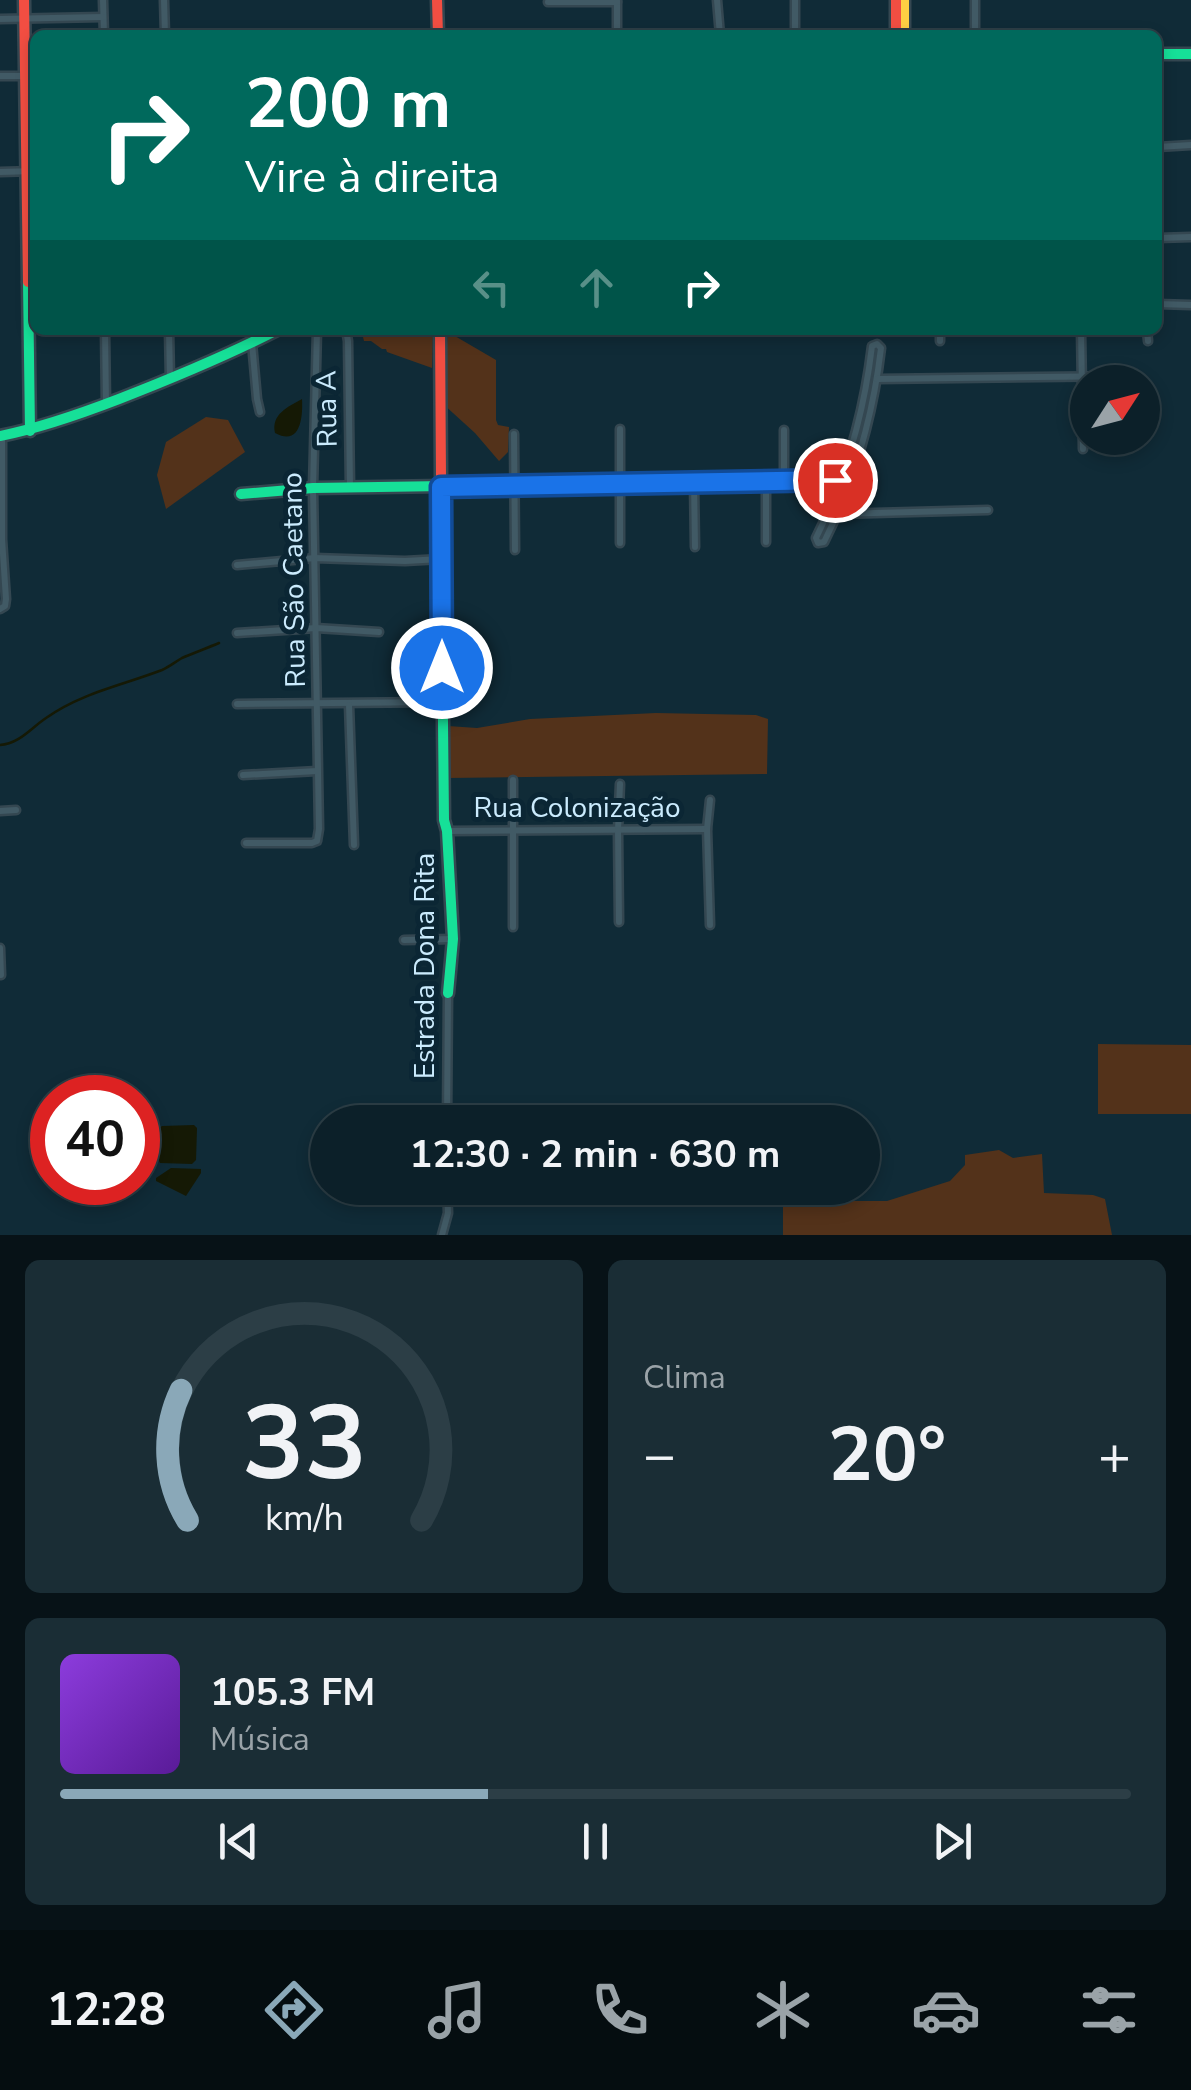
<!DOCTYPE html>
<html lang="pt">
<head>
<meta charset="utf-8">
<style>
  :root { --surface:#0c2029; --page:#1a2d35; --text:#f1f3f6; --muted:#9aa3a8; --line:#2c3e46; --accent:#8aa8b8 }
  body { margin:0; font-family:"Nunito Sans",sans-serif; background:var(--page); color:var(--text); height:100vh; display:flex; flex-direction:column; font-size:38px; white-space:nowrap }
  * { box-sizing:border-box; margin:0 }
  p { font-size:32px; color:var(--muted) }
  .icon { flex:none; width:55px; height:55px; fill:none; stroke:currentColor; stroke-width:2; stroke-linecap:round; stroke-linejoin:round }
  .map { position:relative; height:1235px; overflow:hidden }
  .drawer { display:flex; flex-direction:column; gap:25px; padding:25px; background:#071217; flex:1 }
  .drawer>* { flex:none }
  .guide { position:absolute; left:30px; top:30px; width:1132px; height:305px; border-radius:15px; box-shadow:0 5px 15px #0003,0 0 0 2px var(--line); background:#00695c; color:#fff; overflow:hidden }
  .needle { width:65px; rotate:54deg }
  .fabs { position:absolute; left:1070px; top:365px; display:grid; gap:20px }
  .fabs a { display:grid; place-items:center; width:90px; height:90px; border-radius:50%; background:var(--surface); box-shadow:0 5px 15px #0003,0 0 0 2px var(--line); font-size:50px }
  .speed { position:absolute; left:30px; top:1075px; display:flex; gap:20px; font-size:50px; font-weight:700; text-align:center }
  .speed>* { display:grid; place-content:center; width:130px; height:130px; border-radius:50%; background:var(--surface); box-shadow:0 5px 15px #0003,0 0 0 2px var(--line); line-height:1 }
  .speed .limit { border:15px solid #d22; background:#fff; color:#111 }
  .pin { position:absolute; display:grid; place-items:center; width:85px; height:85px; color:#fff; margin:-42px; border:5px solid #fff; border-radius:50%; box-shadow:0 2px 10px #0007 }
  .me { position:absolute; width:110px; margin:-55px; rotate:0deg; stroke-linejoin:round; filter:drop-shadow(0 0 8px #0008) }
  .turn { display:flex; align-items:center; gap:35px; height:210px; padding:0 50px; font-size:45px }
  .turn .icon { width:130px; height:130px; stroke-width:2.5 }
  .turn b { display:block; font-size:70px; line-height:85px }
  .lanes { display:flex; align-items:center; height:95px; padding:0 50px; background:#0003; justify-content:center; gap:50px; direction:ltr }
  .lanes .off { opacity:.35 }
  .big { font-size:75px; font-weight:700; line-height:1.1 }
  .drawer .tile { flex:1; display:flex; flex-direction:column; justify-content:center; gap:15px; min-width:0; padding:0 35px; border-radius:15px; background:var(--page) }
  .drawer .dial { align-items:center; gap:0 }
  .dial svg { height:260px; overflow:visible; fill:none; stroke:var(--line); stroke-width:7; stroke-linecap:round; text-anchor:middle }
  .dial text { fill:var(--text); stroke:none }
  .song { display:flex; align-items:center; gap:30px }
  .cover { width:120px; height:120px; border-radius:15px; background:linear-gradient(135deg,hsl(270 70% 55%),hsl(270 70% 35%)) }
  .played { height:10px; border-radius:5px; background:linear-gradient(90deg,var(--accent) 40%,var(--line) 40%) }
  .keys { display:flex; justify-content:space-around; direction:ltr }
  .heat { display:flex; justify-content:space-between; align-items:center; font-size:55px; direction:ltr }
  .drawer .tiles { flex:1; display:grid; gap:25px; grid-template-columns:1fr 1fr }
  .tile:last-child { grid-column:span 2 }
  .trip { position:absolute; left:310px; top:1105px; width:570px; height:100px; border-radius:50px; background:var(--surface); box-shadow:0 5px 15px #0003,0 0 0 2px var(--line); font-weight:700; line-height:100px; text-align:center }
  .tabs { display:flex; height:160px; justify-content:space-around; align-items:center; background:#050d10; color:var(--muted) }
  .tabs .icon { width:70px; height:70px }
  .tabs .selected { color:var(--accent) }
  .tabs b { font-size:45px; color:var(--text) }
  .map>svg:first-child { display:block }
  .green { fill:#53321a }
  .water { fill:#151905 }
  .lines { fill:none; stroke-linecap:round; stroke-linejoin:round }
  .stream { stroke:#151905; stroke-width:2.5 }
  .street-casing { stroke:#344751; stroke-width:11 }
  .fast-casing { stroke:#344751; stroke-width:15 }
  .slow-casing { stroke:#344751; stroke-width:15 }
  .jam-casing { stroke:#344751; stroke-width:15 }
  .street { stroke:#415a65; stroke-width:6 }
  .fast { stroke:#16e098; stroke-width:10 }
  .slow { stroke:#ffcf43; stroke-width:10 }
  .jam { stroke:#f24e42; stroke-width:10 }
  .route-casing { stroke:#114b97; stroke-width:25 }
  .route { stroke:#1a73e8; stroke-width:18 }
  .labels { text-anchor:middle; stroke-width:10; stroke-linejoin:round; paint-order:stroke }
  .street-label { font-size:28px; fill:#cbebfd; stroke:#0b2634 }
</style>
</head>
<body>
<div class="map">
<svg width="1191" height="1235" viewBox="0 0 1191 1235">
  <rect width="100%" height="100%" fill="#102b37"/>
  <g class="green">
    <polygon points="352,330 433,330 432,368 387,352 386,349 382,349 371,341 364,341 362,333"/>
    <polygon points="448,332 496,360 496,420 498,425 509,427 508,452 499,461 475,433 442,403"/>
    <polygon points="206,417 228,420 245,452 166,509 157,475 166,442"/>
    <polygon points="656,713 756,715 768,719 767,774 448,778 448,726 477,728 530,719"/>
    <polygon points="1098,1044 1191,1045 1191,1114 1098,1114"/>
    <polygon points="999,1150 1013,1158 1042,1154 1044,1193 1093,1195 1105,1199 1112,1235 783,1235 783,1201 887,1201 950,1181 965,1165 965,1155"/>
  </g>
  <g class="water">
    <path d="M 302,399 C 303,416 301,447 275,433 C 271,414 288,407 302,399 Z"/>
    <polygon points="194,1125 197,1128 196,1160 192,1164 160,1163 158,1159 158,1129 162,1126"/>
    <polygon points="171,1168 201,1169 201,1173 186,1196 156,1181 156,1178"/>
  </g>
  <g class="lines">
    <path class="stream" d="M 0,745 C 19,744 31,728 46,718 C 81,693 123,685 162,670 C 169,667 175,662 182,658 C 194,653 207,648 219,643"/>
    <g class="street-casing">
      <g id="street">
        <polyline points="103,0 104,35"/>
        <polyline points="164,0 165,35"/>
        <polyline points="717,0 720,35"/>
        <polyline points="795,0 795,35"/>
        <polyline points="975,0 975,35"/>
        <polyline points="617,1 617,35"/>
        <polyline points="548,2 617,2"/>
        <polyline points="0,19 103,17"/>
        <polyline points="0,76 35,76"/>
        <polyline points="1158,147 1191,145"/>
        <polyline points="0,172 35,171"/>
        <polyline points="1158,238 1191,237"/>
        <polyline points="1158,304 1191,305"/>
        <polyline points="105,330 106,404"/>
        <polyline points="169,330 170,379"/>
        <polyline points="346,330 348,341 350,488"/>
        <polyline points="940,330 940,341"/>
        <polyline points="1081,330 1083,449"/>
        <polyline points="1147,330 1148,341"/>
        <polyline points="252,343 257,399 260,412"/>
        <path d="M 877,344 L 881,348 C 873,416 855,480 824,542 L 818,543 L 816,538 C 846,477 864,414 872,346 Z"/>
        <polyline points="877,379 1131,376"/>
        <polyline points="620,429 620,543"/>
        <polyline points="784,430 784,481"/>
        <polyline points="514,434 515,550"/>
        <polyline points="766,481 766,542"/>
        <polyline points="694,482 695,547"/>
        <polyline points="829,511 837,514 988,510"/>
        <polyline points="237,565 315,558 405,561 441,559"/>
        <polyline points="0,609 5,606 6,599 2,539 2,436"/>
        <polyline points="237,633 316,628 379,632"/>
        <polyline points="237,704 442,702"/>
        <polyline points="349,705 354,845"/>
        <polyline points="243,775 317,771"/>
        <polyline points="0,811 16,810"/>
        <polyline points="447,831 707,829"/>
        <polyline points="246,843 312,843 317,841 319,829 313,488 317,330"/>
        <polyline points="619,922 618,830 620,784"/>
        <polyline points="710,925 707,829 710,800"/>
        <polyline points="513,927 513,780"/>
        <polyline points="404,940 453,939"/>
        <polyline points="0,948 1,975"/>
        <polyline points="447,1122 448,993"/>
        <polyline points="442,1235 448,1213 447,1188"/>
      </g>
    </g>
    <g class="fast-casing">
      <g id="fast">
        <polyline points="1158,54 1191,54"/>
        <polyline points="28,282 30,431"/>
        <path d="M 0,436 C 41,428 80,414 119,399 C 173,378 226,356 277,330"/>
        <polyline points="241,494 313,488 835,480 849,485"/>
        <polyline points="442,625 444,820 447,831 453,939 448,993"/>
      </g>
    </g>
    <g class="slow-casing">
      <polyline id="slow" points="904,0 904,35"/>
    </g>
    <g class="jam-casing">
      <g id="jam">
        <polyline points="24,0 28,282"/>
        <polyline points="437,0 438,35"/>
        <polyline points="896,0 896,35"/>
        <polyline points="440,330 442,625"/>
      </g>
    </g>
    <use href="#street" class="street"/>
    <use href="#fast" class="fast"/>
    <use href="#slow" class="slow"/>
    <use href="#jam" class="jam"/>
  </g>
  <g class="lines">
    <g class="route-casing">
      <polyline id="route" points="442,668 441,487 835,480"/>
    </g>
    <use href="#route" class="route"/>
  </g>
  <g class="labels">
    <g class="street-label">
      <text transform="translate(326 409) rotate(-91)" y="10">Rua A</text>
      <text transform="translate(293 580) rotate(-91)" y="10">Rua São Caetano</text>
      <text x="577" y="817">Rua Colonização</text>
      <text transform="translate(424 966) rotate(-90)" y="10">Estrada Dona Rita</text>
    </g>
  </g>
</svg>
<div class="fabs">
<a><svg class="needle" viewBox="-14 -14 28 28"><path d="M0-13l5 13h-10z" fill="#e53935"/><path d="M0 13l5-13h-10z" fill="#9aa3a8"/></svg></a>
</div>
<div class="speed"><div class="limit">40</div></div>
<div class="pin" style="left:835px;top:480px;background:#d93025"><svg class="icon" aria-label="arrive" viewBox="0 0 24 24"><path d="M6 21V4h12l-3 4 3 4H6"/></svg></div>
<svg class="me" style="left:442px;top:668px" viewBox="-20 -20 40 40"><circle r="17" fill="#1a73e8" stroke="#fff" stroke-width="3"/><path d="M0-11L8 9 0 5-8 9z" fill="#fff"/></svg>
<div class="trip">12:30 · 2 min · 630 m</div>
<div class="guide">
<div class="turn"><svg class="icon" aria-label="right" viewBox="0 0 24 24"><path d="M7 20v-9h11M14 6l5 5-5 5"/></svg><div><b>200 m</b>Vire à direita</div></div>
<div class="lanes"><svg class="icon off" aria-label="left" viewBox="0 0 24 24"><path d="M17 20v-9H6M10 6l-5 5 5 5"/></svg><svg class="icon off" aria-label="ahead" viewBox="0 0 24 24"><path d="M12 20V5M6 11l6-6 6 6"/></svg><svg class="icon" aria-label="right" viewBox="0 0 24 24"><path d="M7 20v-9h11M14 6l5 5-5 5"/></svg></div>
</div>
</div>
<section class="drawer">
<div class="tiles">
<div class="tile dial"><svg viewBox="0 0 100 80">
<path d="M14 69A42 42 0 1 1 86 69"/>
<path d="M14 69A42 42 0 0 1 12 29" stroke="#8aa8b8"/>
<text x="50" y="56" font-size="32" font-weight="700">33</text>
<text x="50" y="72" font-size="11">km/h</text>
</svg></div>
<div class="tile"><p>Clima</p>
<div class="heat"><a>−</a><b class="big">20°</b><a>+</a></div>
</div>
<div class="tile">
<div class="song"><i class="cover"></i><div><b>105.3 FM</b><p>Música</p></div></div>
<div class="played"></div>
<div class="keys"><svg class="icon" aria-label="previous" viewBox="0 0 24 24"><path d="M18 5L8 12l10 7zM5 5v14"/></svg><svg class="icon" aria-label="pause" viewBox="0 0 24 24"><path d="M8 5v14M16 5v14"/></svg><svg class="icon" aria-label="next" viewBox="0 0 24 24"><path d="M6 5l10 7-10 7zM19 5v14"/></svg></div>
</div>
</div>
</section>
<nav class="tabs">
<b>12:28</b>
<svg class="icon selected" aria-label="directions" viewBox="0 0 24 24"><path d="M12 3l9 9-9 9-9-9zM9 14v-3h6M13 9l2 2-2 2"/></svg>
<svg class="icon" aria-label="music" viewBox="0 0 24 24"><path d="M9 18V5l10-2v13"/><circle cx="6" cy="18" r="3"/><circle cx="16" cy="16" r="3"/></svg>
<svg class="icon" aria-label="phone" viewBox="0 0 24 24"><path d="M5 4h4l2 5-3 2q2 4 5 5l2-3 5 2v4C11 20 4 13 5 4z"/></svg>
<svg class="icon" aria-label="climate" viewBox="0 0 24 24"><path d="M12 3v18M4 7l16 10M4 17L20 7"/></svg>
<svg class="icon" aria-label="car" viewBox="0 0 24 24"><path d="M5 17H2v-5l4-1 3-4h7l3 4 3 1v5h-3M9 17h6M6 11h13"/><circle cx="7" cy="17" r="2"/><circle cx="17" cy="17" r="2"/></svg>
<svg class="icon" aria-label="filters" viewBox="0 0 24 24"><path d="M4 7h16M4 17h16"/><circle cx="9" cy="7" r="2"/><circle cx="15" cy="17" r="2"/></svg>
</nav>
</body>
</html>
